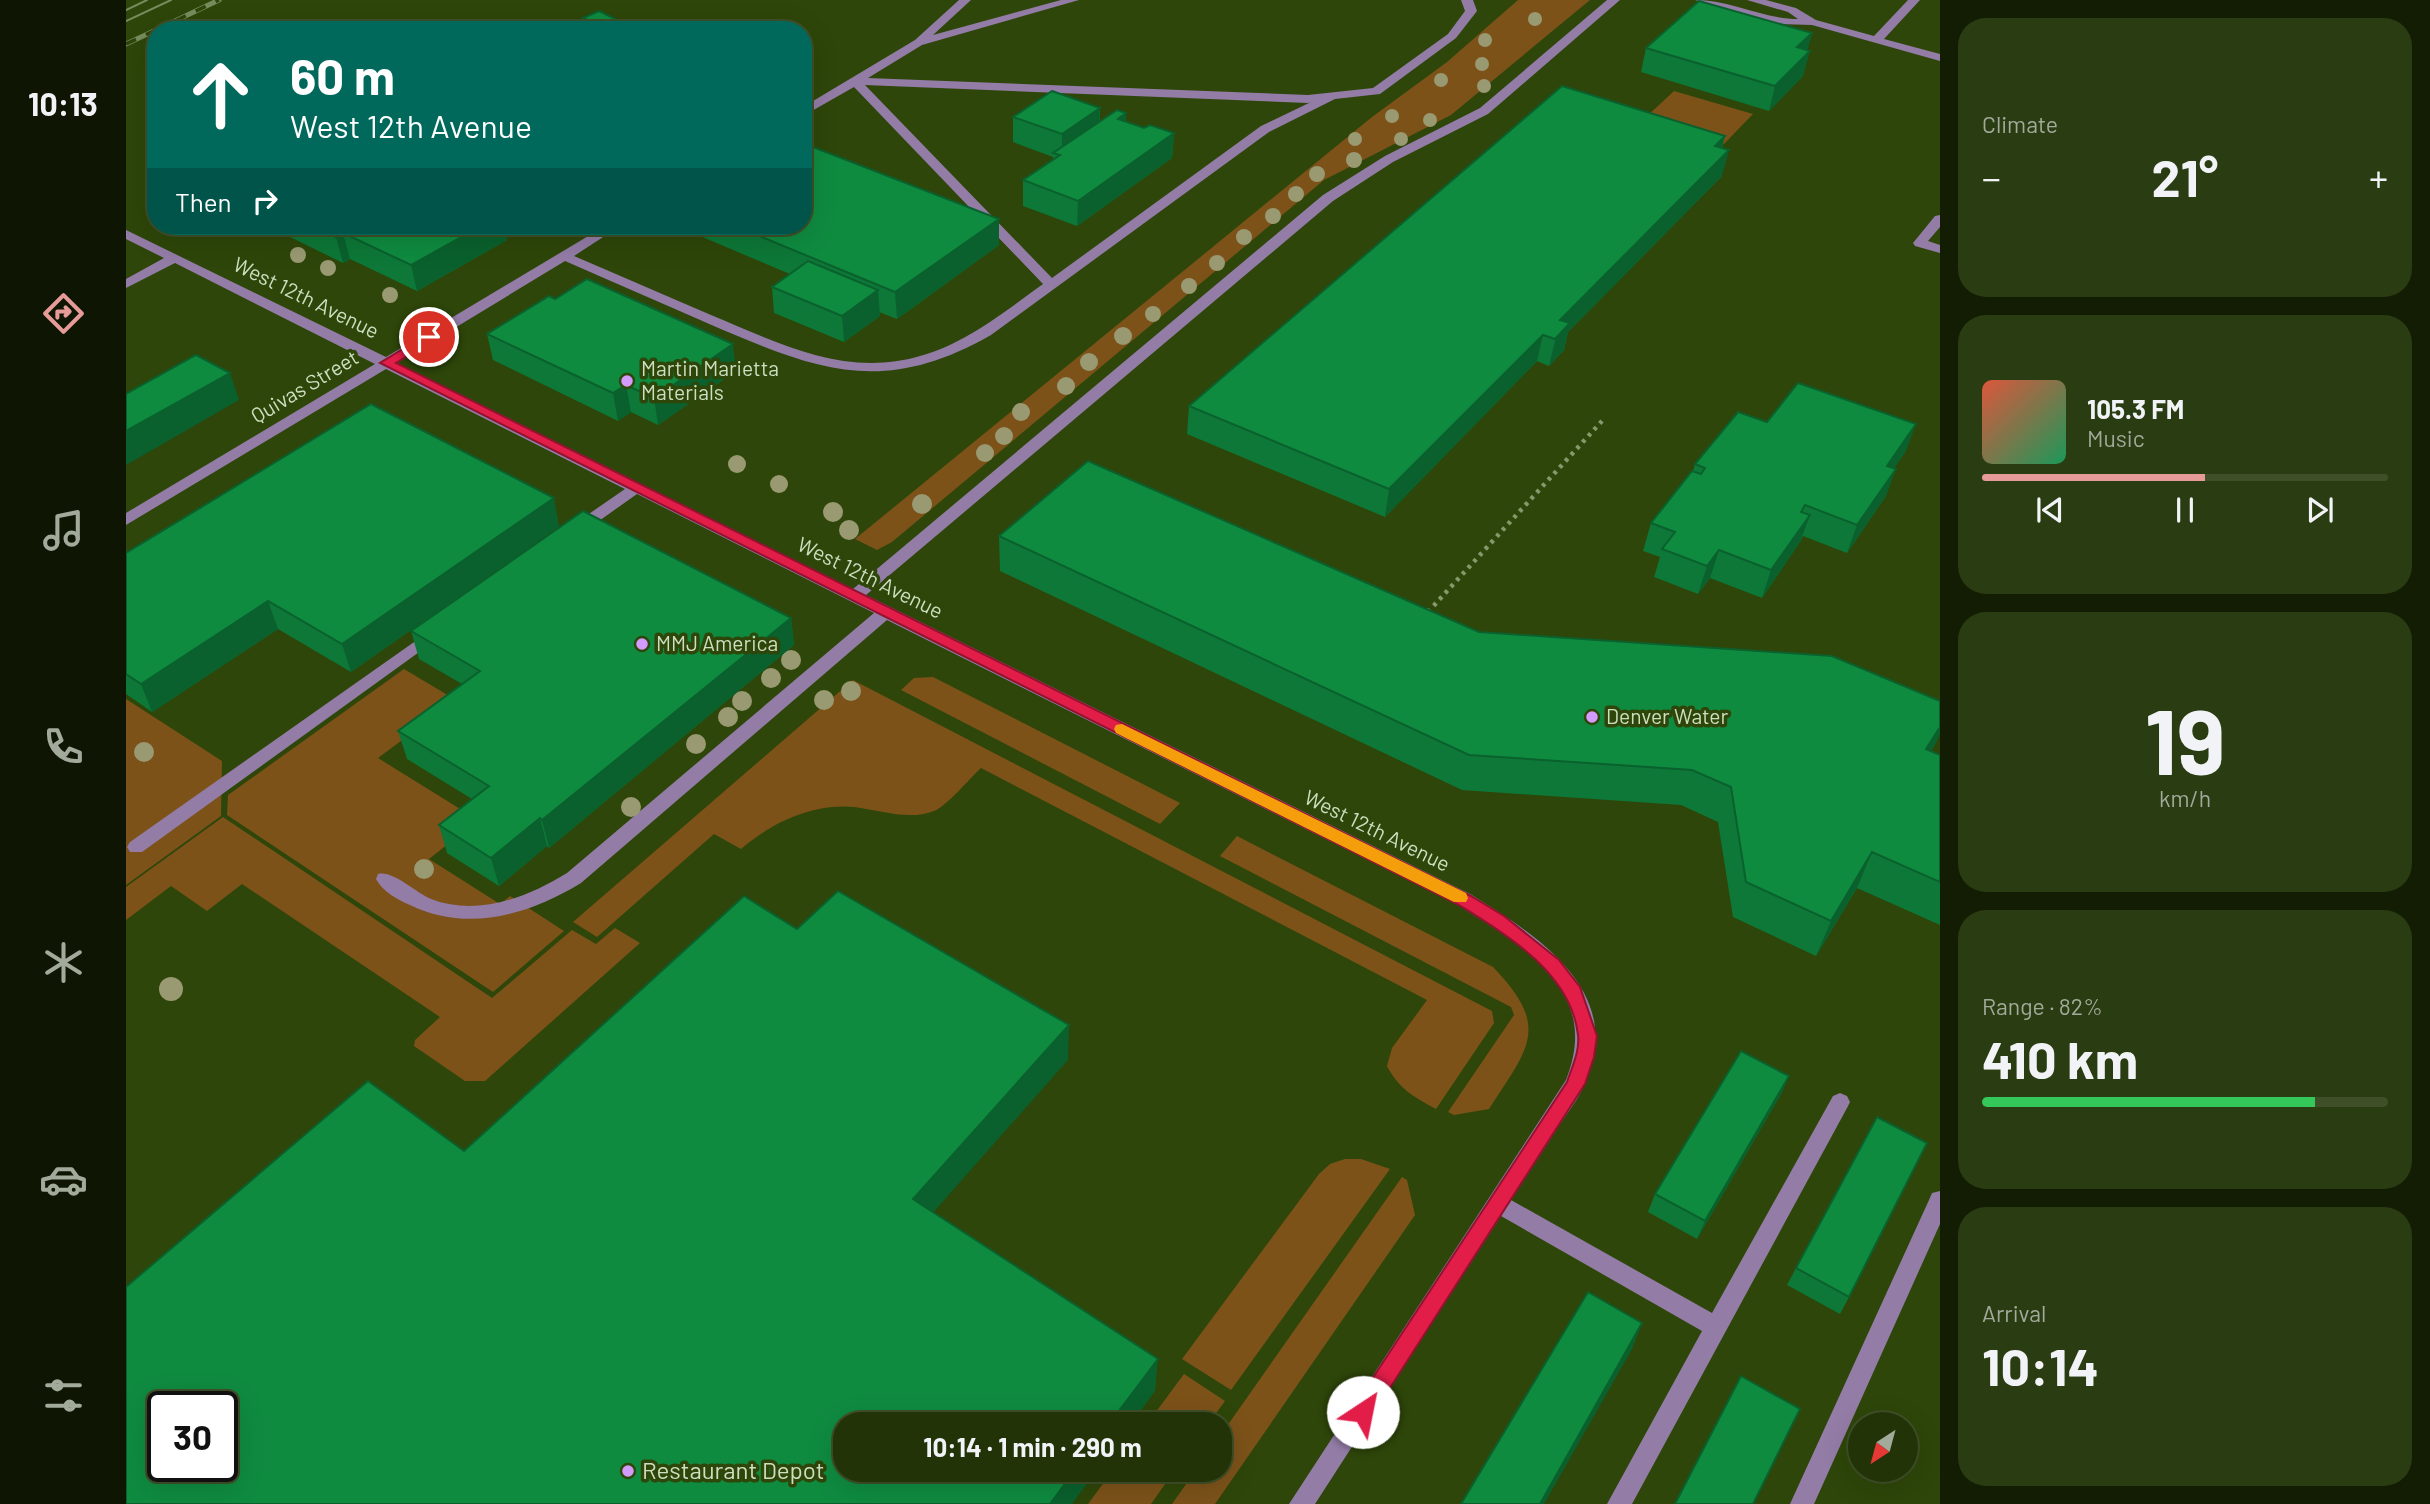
<!DOCTYPE html>
<html lang="en">
<head>
<meta charset="utf-8">
<style>
  :root { --surface:#223407; --page:#2a3c11; --text:#f1f3f6; --muted:#a2aa9b; --line:#3f4f28; --accent:#e69b98 }
  body { margin:0; font-family:Barlow,sans-serif; background:var(--page); color:var(--text); height:100vh; display:flex; flex-direction:column; font-size:26px; white-space:nowrap }
  * { box-sizing:border-box; margin:0 }
  p { font-size:23px; color:var(--muted) }
  .icon { flex:none; width:38px; height:38px; fill:none; stroke:currentColor; stroke-width:2; stroke-linecap:round; stroke-linejoin:round }
  .map { position:relative; flex:1; overflow:hidden }
  .panel { display:flex; flex-direction:column; gap:18px; padding:18px; background:#131d04; width:490px }
  .panel>* { flex:none }
  .guide { position:absolute; left:21px; top:21px; width:665px; height:214px; border-radius:28px; box-shadow:0 7px 28px #0002,0 0 0 2px var(--line); background:#00695c; color:#fff; overflow:hidden }
  .needle { width:46px; rotate:216deg }
  .fabs { position:absolute; left:1722px; top:1412px; display:grid; gap:14px }
  .fabs a { display:grid; place-items:center; width:70px; height:70px; border-radius:50%; background:var(--surface); box-shadow:0 7px 28px #0002,0 0 0 2px var(--line); font-size:35px }
  .speed { position:absolute; left:21px; top:1391px; display:flex; gap:14px; font-size:35px; font-weight:700; text-align:center }
  .speed>* { display:grid; place-content:center; width:91px; height:91px; border-radius:50%; background:var(--surface); box-shadow:0 7px 28px #0002,0 0 0 2px var(--line); line-height:1 }
  .speed .limit { border:4px solid #111; border-radius:10px; background:#fff; color:#111 }
  .pin { position:absolute; display:grid; place-items:center; width:60px; height:60px; color:#fff; margin:-30px; border:4px solid #fff; border-radius:50%; box-shadow:0 2px 7px #0007 }
  .me { position:absolute; width:77px; margin:-38px; rotate:34deg; stroke-linejoin:round; filter:drop-shadow(0 0 5px #0008) }
  .turn { display:flex; align-items:center; gap:24px; height:147px; padding:0 28px; font-size:32px }
  .turn .icon { width:91px; height:91px; stroke-width:2.5 }
  .turn b { display:block; font-size:49px; line-height:60px }
  .then { display:flex; align-items:center; height:66px; padding:0 28px; background:#0003; gap:14px; font-size:26px }
  .big { font-size:52px; font-weight:700; line-height:1.1 }
  .panel .card { flex:1; display:flex; flex-direction:column; justify-content:center; gap:10px; min-width:0; padding:0 24px; border-radius:28px; background:var(--page) }
  .panel .dial { align-items:center; gap:0 }
  .dial b { font-size:91px; line-height:1 }
  .song { display:flex; align-items:center; gap:21px }
  .cover { width:84px; height:84px; border-radius:10px; background:linear-gradient(135deg,hsl(10 70% 55%),hsl(150 70% 35%)) }
  .played { height:7px; border-radius:4px; background:linear-gradient(90deg,var(--accent) 55%,var(--line) 55%) }
  .keys { display:flex; justify-content:space-around; direction:ltr }
  .heat { display:flex; justify-content:space-between; align-items:center; font-size:38px; direction:ltr }
  .charge { height:10px; border-radius:5px; background:linear-gradient(90deg,#34c759 82%,var(--line) 0) }
  .trip { position:absolute; left:707px; top:1412px; width:399px; height:70px; border-radius:28px; background:var(--surface); box-shadow:0 7px 28px #0002,0 0 0 2px var(--line); font-weight:700; line-height:70px; text-align:center }
  main { display:flex; flex:1; min-height:0 }
  .menu { display:flex; flex-direction:column; width:126px; justify-content:space-around; align-items:center; background:#0e1503; color:var(--muted) }
  .menu .icon { width:49px; height:49px }
  .menu .on { color:var(--accent) }
  .menu b { font-size:32px; color:var(--text) }
  .map>svg:first-child { display:block }
  .green { fill:#7c5219 }
  .lines { fill:none; stroke-linecap:round; stroke-linejoin:round }
  .path { stroke:#85996c; stroke-width:4.5; stroke-dasharray:3.5 5; stroke-linecap:butt }
  .minor { fill:#937ca6; fill-rule:evenodd }
  .tram { stroke:#778c5d; stroke-width:2 }
  .rail-casing { stroke:#778c5d; stroke-width:5 }
  .rail { stroke:#2e4609; stroke-width:3.5; stroke-dasharray:11; stroke-linecap:butt }
  .tree { fill:#999972 }
  .wall { fill:#0d7837 }
  .shaded-wall { fill:#0a612d }
  .building { fill:#0f8b40; stroke:#0a612d; stroke-width:2; fill-rule:evenodd }
  .route { fill:#e11d48; stroke:#92132f; stroke-width:2 }
  .slow { fill:#f59e0b }
  .poi-dot { fill:#d39cfc; stroke:#2e4609; stroke-width:2.5 }
  .labels { text-anchor:middle; stroke-width:7; stroke-linejoin:round; paint-order:stroke }
  .street-label { font-size:21px; fill:#cedec0; stroke:#2e4609 }
  .poi-label { font-size:21px; fill:#cedec0; stroke:#2e4609; text-anchor:start }
  .near-poi-label { font-size:24px; fill:#cedec0; stroke:#2e4609; text-anchor:start }
</style>
</head>
<body>
<main>
<nav class="menu">
<b>10:13</b>
<svg class="icon on" aria-label="directions" viewBox="0 0 24 24"><path d="M12 3l9 9-9 9-9-9zM9 14v-3h6M13 9l2 2-2 2"/></svg>
<svg class="icon" aria-label="music" viewBox="0 0 24 24"><path d="M9 18V5l10-2v13"/><circle cx="6" cy="18" r="3"/><circle cx="16" cy="16" r="3"/></svg>
<svg class="icon" aria-label="phone" viewBox="0 0 24 24"><path d="M5 4h4l2 5-3 2q2 4 5 5l2-3 5 2v4C11 20 4 13 5 4z"/></svg>
<svg class="icon" aria-label="climate" viewBox="0 0 24 24"><path d="M12 3v18M4 7l16 10M4 17L20 7"/></svg>
<svg class="icon" aria-label="car" viewBox="0 0 24 24"><path d="M5 17H2v-5l4-1 3-4h7l3 4 3 1v5h-3M9 17h6M6 11h13"/><circle cx="7" cy="17" r="2"/><circle cx="17" cy="17" r="2"/></svg>
<svg class="icon" aria-label="filters" viewBox="0 0 24 24"><path d="M4 7h16M4 17h16"/><circle cx="9" cy="7" r="2"/><circle cx="15" cy="17" r="2"/></svg>
</nav>
<div class="map">
<svg width="1814" height="1504" viewBox="0 0 1814 1504">
  <rect width="100%" height="100%" fill="#2e4609"/>
  <g class="green">
    <polygon points="1392,0 1464,0 1325,115 1198,180 766,542 751,550 729,539 1246,117 1321,62"/>
    <polygon points="1548,91 1627,114 1598,144 1518,119"/>
    <polygon points="278,669 330,700 252,758 352,820 303,859 374,904 384,896 438,931 367,992 101,815 102,795"/>
    <polygon points="807,677 1054,803 1034,824 775,690 788,678"/>
    <path d="M 727,680 L 1366,1011 L 1368,1023 L 1310,1109 C 1288,1097 1273,1089 1261,1066 L 1266,1048 L 1301,1000 L 855,768 C 843,779 822,805 808,811 C 782,821 754,810 728,807 C 687,803 645,823 615,849 L 588,834 L 471,937 L 447,922 Z"/>
    <polygon points="0,699 96,761 95,816 0,885"/>
    <polygon points="97,817 366,998 446,930 470,944 489,928 514,943 359,1081 339,1081 288,1046 289,1040 314,1017 116,884 81,911 45,886 0,920 0,887"/>
    <path d="M 1111,836 L 1367,967 C 1426,1028 1402,1048 1363,1109 L 1328,1115 L 1322,1112 L 1388,1015 L 1385,1007 L 1094,856 Z"/>
    <polygon points="1219,1159 1235,1159 1264,1169 1105,1390 1056,1359 1193,1174 1204,1164"/>
    <polygon points="1276,1177 1281,1180 1289,1215 1089,1504 1046,1504 1070,1470 1094,1470 1094,1436"/>
    <polygon points="1058,1374 1099,1401 1082,1424 1021,1424"/>
    <polygon points="987,1470 1049,1470 1025,1504 962,1504"/>
  </g>
  <g class="lines">
    <polyline class="path" points="1302,612 1476,421"/>
    <g class="minor">
      <path d="M 833,0 L 845,0 L 807,35 L 935,0 L 953,0 L 796,45 L 742,78 L 1182,95 L 1247,88 L 1322,34 L 1339,11 L 1335,0 L 1347,0 L 1351,11 L 1330,38 L 1254,94 L 1209,99 L 1143,132 L 865,335 C 755,398 688,369 581,323 C 534,302 486,282 439,261 L 271,363 L 727,589 L 1197,195 L 1259,156 L 1354,108 L 1481,0 L 1494,0 L 1362,114 L 1267,162 L 1207,201 L 740,595 L 1346,895 C 1413,937 1500,992 1459,1083 C 1453,1098 1443,1111 1434,1124 C 1418,1150 1401,1175 1385,1200 L 1586,1313 L 1707,1096 L 1714,1093 L 1721,1096 L 1724,1102 L 1721,1108 L 1506,1504 L 1481,1504 L 1576,1331 L 1375,1216 L 1189,1504 L 1163,1504 L 1440,1080 C 1476,990 1398,947 1332,905 L 761,620 L 455,883 C 402,915 342,933 284,905 C 272,900 256,891 250,879 L 252,874 C 267,870 290,893 305,899 C 352,917 402,897 441,873 L 748,613 L 511,494 L 456,533 L 444,533 L 442,530 L 444,527 L 499,489 L 260,369 L 0,525 L 0,513 L 249,364 L 49,263 L 0,288 L 0,279 L 38,258 L 0,239 L 0,230 L 260,357 L 479,226 L 494,226 L 448,256 C 494,276 539,295 585,315 C 653,343 719,378 794,356 C 841,343 878,312 917,284 L 728,87 L 677,116 L 677,107 L 789,40 ZM 739,85 L 1182,103 L 1185,102 L 1135,126 L 926,278 Z"/>
      <path d="M 1569,0 C 1605,0 1637,19 1672,19 L 1662,12 L 1621,0 L 1640,0 L 1670,8 L 1690,20 L 1748,36 L 1782,0 L 1794,0 L 1758,39 L 1814,54 L 1814,61 L 1686,25 L 1651,24 Z"/>
      <polygon points="1814,215 1814,227 1802,241 1814,245 1814,253 1789,246 1787,243 1809,216"/>
      <polygon points="308,628 314,629 316,633 314,637 16,852 4,852 1,847 4,842"/>
      <polygon points="1814,1191 1814,1224 1688,1504 1664,1504 1803,1200 1806,1193"/>
    </g>
    <g class="tram">
      <polyline points="0,10 21,0"/>
      <polyline points="0,21 45,0"/>
    </g>
    <g class="rail-casing">
      <g id="rail">
        <polyline points="30,30 93,0"/>
        <polyline points="0,44 30,30"/>
      </g>
    </g>
    <use href="#rail" class="rail"/>
  </g>
  <g class="tree">
    <circle cx="1409" cy="19" r="7"/>
    <circle cx="1359" cy="40" r="7"/>
    <circle cx="1356" cy="64" r="7"/>
    <circle cx="1315" cy="80" r="7"/>
    <circle cx="1358" cy="86" r="7"/>
    <circle cx="1266" cy="116" r="7"/>
    <circle cx="1304" cy="120" r="7"/>
    <circle cx="1229" cy="139" r="7"/>
    <circle cx="1275" cy="139" r="7"/>
    <circle cx="1228" cy="160" r="8"/>
    <circle cx="1191" cy="174" r="8"/>
    <circle cx="1170" cy="194" r="8"/>
    <circle cx="1147" cy="216" r="8"/>
    <circle cx="1118" cy="237" r="8"/>
    <circle cx="172" cy="255" r="8"/>
    <circle cx="1091" cy="263" r="8"/>
    <circle cx="202" cy="268" r="8"/>
    <circle cx="1063" cy="286" r="8"/>
    <circle cx="264" cy="295" r="8"/>
    <circle cx="1027" cy="314" r="8"/>
    <circle cx="997" cy="336" r="9"/>
    <circle cx="963" cy="362" r="9"/>
    <circle cx="940" cy="386" r="9"/>
    <circle cx="895" cy="412" r="9"/>
    <circle cx="878" cy="436" r="9"/>
    <circle cx="859" cy="453" r="9"/>
    <circle cx="611" cy="464" r="9"/>
    <circle cx="653" cy="484" r="9"/>
    <circle cx="796" cy="504" r="10"/>
    <circle cx="707" cy="512" r="10"/>
    <circle cx="723" cy="530" r="10"/>
    <circle cx="665" cy="660" r="10"/>
    <circle cx="645" cy="678" r="10"/>
    <circle cx="725" cy="691" r="10"/>
    <circle cx="698" cy="700" r="10"/>
    <circle cx="616" cy="701" r="10"/>
    <circle cx="602" cy="717" r="10"/>
    <circle cx="570" cy="744" r="10"/>
    <circle cx="18" cy="752" r="10"/>
    <circle cx="505" cy="807" r="10"/>
    <circle cx="298" cy="869" r="10"/>
    <circle cx="45" cy="989" r="12"/>
  </g>
  <g class="wall">
    <polygon points="457,18 512,30 459,30"/>
    <polygon points="1686,33 1681,50 1677,76 1643,111 1515,72 1520,48"/>
    <polygon points="974,108 974,121 1000,113 1000,121 1018,128 1048,133 1046,158 951,226 897,206 897,180 927,160 927,157 887,142 887,117"/>
    <polygon points="1599,136 1596,148 1596,176 1442,332 1438,350 1423,366 1411,361 1259,517 1061,434 1063,406"/>
    <polygon points="155,226 378,226 381,240 291,291 224,259 217,263 158,234"/>
    <polygon points="573,226 677,226 873,245 771,319 753,312 754,316 718,342 648,313 646,287 664,274 574,236"/>
    <polygon points="361,334 610,371 532,425 505,412 492,421 367,360"/>
    <polygon points="1641,422 1780,451 1768,468 1760,496 1721,553 1677,536 1674,542 1636,598 1584,578 1572,594 1528,577 1534,557 1517,551 1525,523 1567,471 1569,464"/>
    <polygon points="433,526 225,672 152,629 26,712 0,694 0,553"/>
    <polygon points="873,536 1353,632 1811,741 1805,751 1814,755 1814,925 1731,888 1690,956 1607,917 1592,822 1555,805 1336,790 874,571"/>
    <polygon points="665,618 668,645 423,848 421,846 373,886 321,853 313,825 346,799 281,759 272,731 336,684 293,659 285,631"/>
    <polygon points="1663,1076 1655,1094 1571,1239 1522,1212 1529,1194"/>
    <polygon points="1670,1268 1723,1297 1714,1314 1661,1285"/>
  </g>
  <g class="shaded-wall">
    <polygon points="1686,33 1680,56 1684,51 1677,76 1643,111 1649,86 1671,47"/>
    <polygon points="974,108 973,133 936,160 936,134"/>
    <polygon points="1000,113 999,139 992,119"/>
    <polygon points="1048,133 1046,158 951,226 952,201"/>
    <polygon points="1599,136 1592,161 1603,150 1596,176 1442,332 1438,350 1423,366 1434,320"/>
    <polygon points="873,219 873,245 771,319 769,292"/>
    <polygon points="355,226 378,226 381,240 291,291 285,265"/>
    <polygon points="217,233 224,259 217,263 210,237"/>
    <polygon points="752,290 754,316 718,342 716,316"/>
    <polygon points="1417,335 1411,361 1259,517 1263,489"/>
    <polygon points="607,344 610,371 532,425 528,398"/>
    <polygon points="104,373 113,400 0,465 0,431"/>
    <polygon points="500,385 505,412 492,421 487,393"/>
    <polygon points="1790,424 1780,451 1751,493 1761,466"/>
    <polygon points="1770,469 1760,496 1721,553 1731,525"/>
    <polygon points="428,498 433,526 225,672 216,644"/>
    <polygon points="1684,515 1674,542 1636,598 1645,570"/>
    <polygon points="1593,550 1584,578 1572,594 1581,566"/>
    <polygon points="142,601 152,629 26,712 15,684"/>
    <polygon points="665,618 668,645 423,848 416,820"/>
    <polygon points="1814,727 1814,734 1811,741 1785,784 1800,749"/>
    <polygon points="414,818 421,846 373,886 365,858"/>
    <polygon points="1746,852 1731,888 1690,956 1705,921"/>
    <polygon points="943,1025 942,1060 789,1233 787,1199"/>
    <polygon points="1663,1076 1655,1094 1571,1239 1579,1221"/>
    <polygon points="1516,1323 1506,1349 1418,1504 1414,1504"/>
    <polygon points="1032,1359 1029,1391 1005,1424 983,1424"/>
    <polygon points="949,1470 971,1470 946,1504 924,1504"/>
  </g>
  <g class="building">
    <polygon points="1573,1 1686,33 1671,47 1684,51 1649,86 1520,48"/>
    <polygon points="473,11 512,30 477,30 480,28 457,18"/>
    <polygon points="1436,86 1599,136 1589,146 1603,150 1434,320 1444,323 1429,339 1417,335 1263,489 1063,406"/>
    <polygon points="926,91 974,108 936,134 887,117"/>
    <polygon points="991,110 1000,113 992,119 1018,128 1024,125 1048,133 952,201 897,180 934,155 927,153"/>
    <polygon points="679,144 873,219 769,292 609,226 677,226 677,145"/>
    <polygon points="188,226 355,226 285,265 217,233 210,237"/>
    <polygon points="682,261 752,290 716,316 646,287"/>
    <polygon points="461,279 607,344 528,398 500,385 487,393 361,334 423,296 429,299"/>
    <polygon points="70,355 104,373 0,431 0,394"/>
    <polygon points="1672,383 1790,424 1761,466 1770,469 1731,525 1679,505 1675,512 1684,515 1645,570 1593,550 1581,566 1536,549 1549,532 1525,523 1566,471 1575,474 1579,468 1569,464 1612,412 1641,422"/>
    <polygon points="245,404 428,498 216,644 142,601 15,684 0,674 0,553"/>
    <polygon points="962,461 1353,632 1706,656 1814,701 1814,727 1800,749 1814,755 1814,882 1746,852 1705,921 1620,882 1605,787 1566,770 1343,755 873,536"/>
    <polygon points="457,511 665,618 416,820 414,818 365,858 313,825 363,786 272,731 354,671 285,631"/>
    <path d="M 712,891 L 943,1025 L 787,1199 L 1032,1359 L 983,1424 L 719,1424 L 719,1470 L 949,1470 L 924,1504 L 0,1504 L 0,1287 L 242,1081 L 338,1151 L 618,896 L 671,929 ZM 37,1407 L 96,1407 L 96,1466 L 37,1466 Z"/>
    <polygon points="1615,1051 1663,1076 1579,1221 1529,1194"/>
    <polygon points="1751,1117 1801,1143 1723,1297 1670,1268"/>
    <polygon points="1462,1292 1516,1323 1414,1504 1335,1504"/>
    <polygon points="1615,1376 1674,1409 1627,1504 1549,1504"/>
  </g>
  <path class="route" d="M 303,333 L 310,337 L 308,340 L 270,363 L 1345,896 L 1378,916 L 1433,960 L 1454,987 L 1471,1036 L 1468,1057 L 1459,1084 L 1244,1419 L 1237,1421 L 1229,1419 L 1226,1412 L 1229,1405 L 1441,1082 C 1446,1067 1454,1051 1452,1035 C 1445,973 1381,935 1333,905 L 254,363 Z"/>
  <polygon class="slow" points="996,724 1340,893 1342,898 1340,902 1328,902 990,733 988,729 990,725"/>
  <g class="poi-dot">
    <circle cx="501" cy="381" r="7"/>
    <circle cx="516" cy="644" r="7"/>
    <circle cx="1466" cy="717" r="7"/>
    <circle cx="502" cy="1471" r="7"/>
  </g>
  <g class="labels">
    <g class="street-label">
      <text transform="translate(180 298) rotate(26)" y="7">West 12th Avenue</text>
      <text transform="translate(179 387) rotate(-31)" y="7">Quivas Street</text>
      <text transform="translate(744 578) rotate(26)" y="7">West 12th Avenue</text>
      <text transform="translate(1251 831) rotate(26)" y="7">West 12th Avenue</text>
    </g>
    <g class="poi-label">
      <text x="515" y="376">Martin Marietta<tspan x="515" dy="24">Materials</tspan></text>
      <text x="530" y="651">MMJ America</text>
      <text x="1480" y="724">Denver Water</text>
    </g>
    <g class="near-poi-label">
      <text x="516" y="1479">Restaurant Depot</text>
    </g>
  </g>
</svg>
<div class="fabs">
<a><svg class="needle" viewBox="-14 -14 28 28"><path d="M0-13l5 13h-10z" fill="#e53935"/><path d="M0 13l5-13h-10z" fill="#a2aa9b"/></svg></a>
</div>
<div class="speed"><div class="limit">30</div></div>
<div class="pin" style="left:303px;top:337px;background:#d93025"><svg class="icon" aria-label="arrive" viewBox="0 0 24 24"><path d="M6 21V4h12l-3 4 3 4H6"/></svg></div>
<svg class="me" style="left:1237px;top:1412px" viewBox="-20 -20 40 40"><circle r="19" fill="#fff"/><path d="M0-13L10 11 0 6-10 11z" fill="#e11d48"/></svg>
<div class="trip">10:14 · 1 min · 290 m</div>
<div class="guide">
<div class="turn"><svg class="icon" aria-label="ahead" viewBox="0 0 24 24"><path d="M12 20V5M6 11l6-6 6 6"/></svg><div><b>60 m</b>West 12th Avenue</div></div>
<div class="then">Then<svg class="icon" aria-label="right" viewBox="0 0 24 24"><path d="M7 20v-9h11M14 6l5 5-5 5"/></svg></div>
</div>
</div>
<section class="panel">
<div class="card"><p>Climate</p>
<div class="heat"><a>−</a><b class="big">21°</b><a>+</a></div>
</div>
<div class="card">
<div class="song"><i class="cover"></i><div><b>105.3 FM</b><p>Music</p></div></div>
<div class="played"></div>
<div class="keys"><svg class="icon" aria-label="previous" viewBox="0 0 24 24"><path d="M18 5L8 12l10 7zM5 5v14"/></svg><svg class="icon" aria-label="pause" viewBox="0 0 24 24"><path d="M8 5v14M16 5v14"/></svg><svg class="icon" aria-label="next" viewBox="0 0 24 24"><path d="M6 5l10 7-10 7zM19 5v14"/></svg></div>
</div>
<div class="card dial"><b>19</b><p>km/h</p></div>
<div class="card"><p>Range · 82%</p><b class="big">410 km</b><div class="charge"></div></div>
<div class="card"><p>Arrival</p><b class="big">10:14</b></div>
</section>
</main>
</body>
</html>
